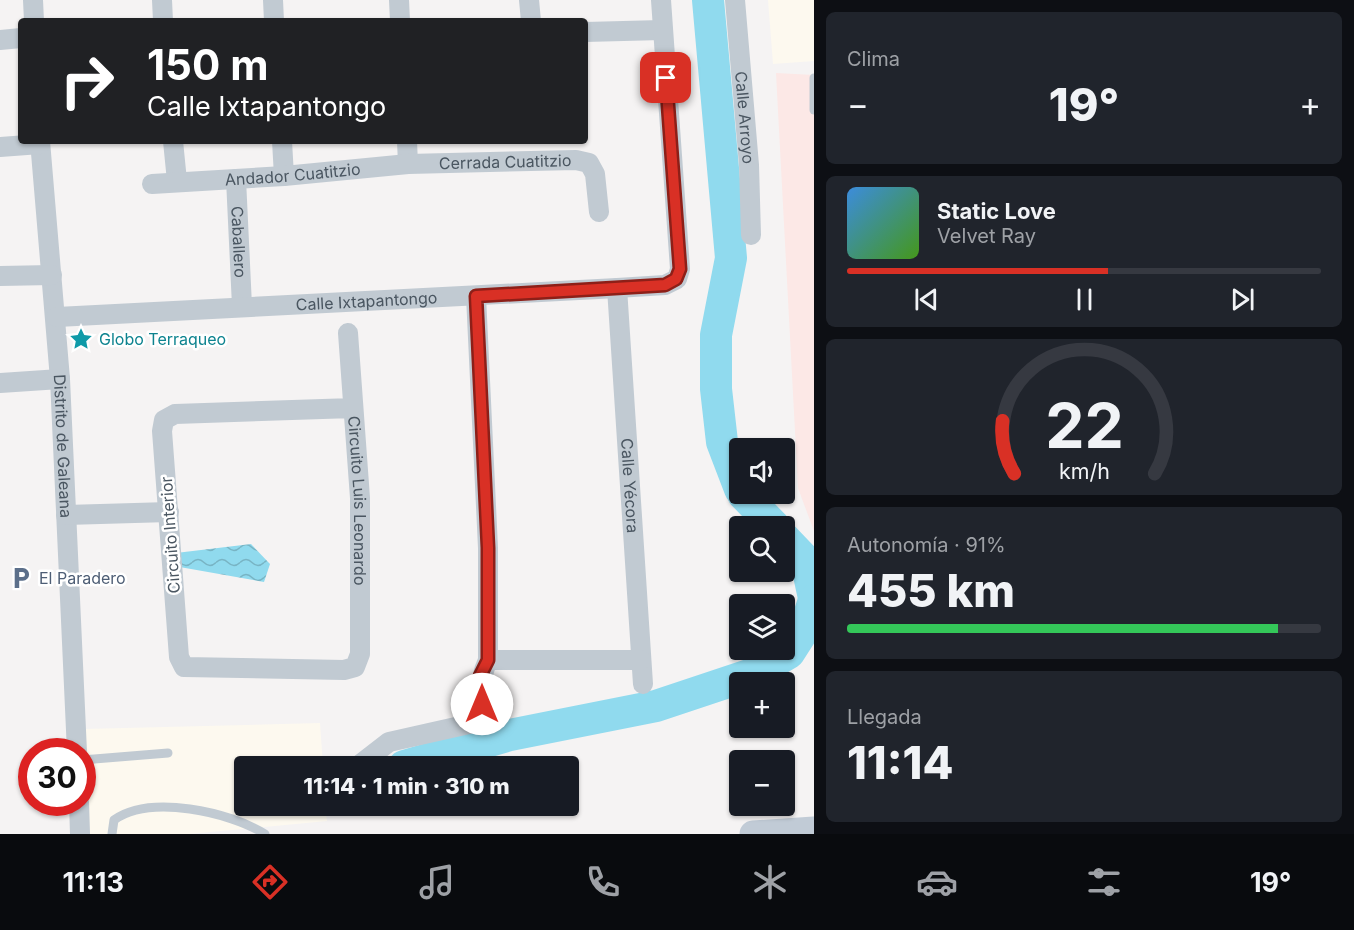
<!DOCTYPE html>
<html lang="es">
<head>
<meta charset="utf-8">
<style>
  :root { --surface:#171b24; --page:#20242c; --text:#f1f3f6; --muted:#9ea1a6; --line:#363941; --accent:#d93025 }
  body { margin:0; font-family:Inter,sans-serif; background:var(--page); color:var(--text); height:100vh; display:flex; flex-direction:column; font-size:22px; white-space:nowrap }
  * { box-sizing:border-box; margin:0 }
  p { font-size:20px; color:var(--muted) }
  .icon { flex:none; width:33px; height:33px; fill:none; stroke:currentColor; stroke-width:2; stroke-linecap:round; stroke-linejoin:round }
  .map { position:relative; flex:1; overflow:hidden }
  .details { display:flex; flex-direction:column; gap:12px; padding:12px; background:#0d0f14; width:540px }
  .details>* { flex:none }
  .banner { position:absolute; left:18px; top:18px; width:570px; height:126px; border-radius:6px; box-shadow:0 2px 4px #0004; background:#202124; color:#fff; overflow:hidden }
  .controls { position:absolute; left:729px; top:438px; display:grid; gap:12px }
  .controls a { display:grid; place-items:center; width:66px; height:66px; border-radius:6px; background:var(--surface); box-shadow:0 2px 4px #0004; font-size:30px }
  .speed { position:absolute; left:18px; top:738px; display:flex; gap:12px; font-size:30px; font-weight:700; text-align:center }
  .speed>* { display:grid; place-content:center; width:78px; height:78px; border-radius:50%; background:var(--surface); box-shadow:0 2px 4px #0004; line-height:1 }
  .speed .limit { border:9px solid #d22; background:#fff; color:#111 }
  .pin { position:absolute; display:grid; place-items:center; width:51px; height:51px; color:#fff; margin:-26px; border-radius:12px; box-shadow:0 3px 9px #0006 }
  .me { position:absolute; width:66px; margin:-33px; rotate:0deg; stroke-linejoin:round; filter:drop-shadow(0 0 4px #0008) }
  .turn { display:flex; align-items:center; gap:21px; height:126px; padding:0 30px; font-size:27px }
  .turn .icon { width:78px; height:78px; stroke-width:2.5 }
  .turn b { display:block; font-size:42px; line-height:51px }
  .big { font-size:45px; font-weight:800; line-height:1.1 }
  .details .tile { flex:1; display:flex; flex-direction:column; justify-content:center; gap:9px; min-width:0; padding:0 21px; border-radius:9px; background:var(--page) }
  .details .dial { align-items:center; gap:0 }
  .dial svg { height:156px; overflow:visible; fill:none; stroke:var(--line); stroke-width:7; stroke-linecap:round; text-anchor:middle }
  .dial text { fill:var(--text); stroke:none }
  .song { display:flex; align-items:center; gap:18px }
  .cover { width:72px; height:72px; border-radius:9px; background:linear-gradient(135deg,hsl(210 70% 55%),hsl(100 70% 35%)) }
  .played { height:6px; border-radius:3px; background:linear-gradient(90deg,var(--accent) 55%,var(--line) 55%) }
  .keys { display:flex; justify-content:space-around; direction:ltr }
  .heat { display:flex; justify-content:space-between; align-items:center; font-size:33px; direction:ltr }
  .charge { height:9px; border-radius:4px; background:linear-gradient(90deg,#34c759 91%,var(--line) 0) }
  .trip { position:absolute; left:234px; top:756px; width:345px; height:60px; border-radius:6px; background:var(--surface); box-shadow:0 2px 4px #0004; font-weight:800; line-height:60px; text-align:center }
  .menu { display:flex; height:96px; justify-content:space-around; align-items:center; background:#090b0e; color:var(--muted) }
  .menu .icon { width:42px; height:42px }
  .menu .active { color:var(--accent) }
  .menu b { font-size:27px; color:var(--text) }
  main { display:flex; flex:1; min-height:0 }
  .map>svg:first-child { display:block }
  .commercial { fill:#fdf9ef }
  .medical { fill:#fce8e6 }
  .water { fill:url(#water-waves) }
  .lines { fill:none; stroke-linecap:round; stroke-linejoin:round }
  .river { stroke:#90daee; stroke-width:32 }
  .service { stroke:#c1cad2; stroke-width:9 }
  .minor { stroke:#c1cad2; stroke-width:20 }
  .secondary { stroke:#c1cbd6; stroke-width:27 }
  .route-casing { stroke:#8d1f18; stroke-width:15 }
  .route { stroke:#d93025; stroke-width:10 }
  .labels { text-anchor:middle; stroke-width:5; stroke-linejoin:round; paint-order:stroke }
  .street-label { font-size:16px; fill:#4a5661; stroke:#fff }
  .culture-label { font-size:16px; fill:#0d838f; stroke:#fff; text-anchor:start }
  .service-label { font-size:16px; fill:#4e5e75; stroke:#fff; text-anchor:start }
</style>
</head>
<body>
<main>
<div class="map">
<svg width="814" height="834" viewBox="0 0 814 834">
  <defs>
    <pattern id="water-waves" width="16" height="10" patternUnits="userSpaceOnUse" patternTransform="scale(1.5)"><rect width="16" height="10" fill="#90daee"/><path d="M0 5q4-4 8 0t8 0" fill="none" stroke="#78b4c4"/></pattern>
  </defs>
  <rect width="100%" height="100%" fill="#f5f3f3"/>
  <g class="commercial">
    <polygon points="768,0 814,0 814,61 773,64"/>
    <polygon points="320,723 323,766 244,766 244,806 325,806 327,821 189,834 87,834 84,729"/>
  </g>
  <polygon class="medical" points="776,73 814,75 814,531 798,488"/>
  <polygon class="water" points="251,544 270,564 264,582 174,566 176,553"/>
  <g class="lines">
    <g class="river">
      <polyline points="708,0 731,258 716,335 716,389 722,442 740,489"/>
      <polyline points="743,494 774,526"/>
      <polyline points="784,538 806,561 814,598"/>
      <polyline points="404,766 510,735 656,706 755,673 789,653 805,628 814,600"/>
    </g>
    <g class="service">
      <polyline points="814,78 814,110"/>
      <polyline points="82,760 168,753"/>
      <path d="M 112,834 L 114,820 C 150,794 230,812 265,834"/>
    </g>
    <g class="minor">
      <polyline points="33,0 34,21"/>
      <polyline points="162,0 163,21"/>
      <polyline points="273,0 274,21"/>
      <polyline points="399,0 400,21"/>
      <polyline points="529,0 531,21"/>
      <path id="s1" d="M 735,0 L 749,165 L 751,235"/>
      <polyline points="585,32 662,30"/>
      <polyline points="0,40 21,38"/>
      <path id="s2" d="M 40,141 L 60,379 L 77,752"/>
      <polyline points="173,141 177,181"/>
      <polyline points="282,141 284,176"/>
      <polyline points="407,141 408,164"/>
      <polyline points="0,147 40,144"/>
      <path id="s3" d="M 236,179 L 242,306"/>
      <path id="s4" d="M 152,184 L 284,176 L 408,164 L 576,160 L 589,163 L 595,174 L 599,212"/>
      <polyline points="0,276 52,275"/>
      <path id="s5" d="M 617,288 L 643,684"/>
      <path id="s6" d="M 57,317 L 617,288 L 665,285 L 677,279 L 680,269 L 661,0"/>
      <path id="s7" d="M 348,333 L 360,498 L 360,654 L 355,667 L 344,670 L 184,667 L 179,657 L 162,431 L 164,420 L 175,414 L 353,408"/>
      <polyline points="0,383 60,379"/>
      <polyline points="66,515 169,512"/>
      <polyline points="488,660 641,660"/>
      <path d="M 358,766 L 389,742 L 469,724 L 478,718 C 484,695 477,684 488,660 L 488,548 L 476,296"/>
      <polyline points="79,802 80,834"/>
    </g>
    <polyline class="secondary" points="753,834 814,830"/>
  </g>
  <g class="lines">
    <g class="route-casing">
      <polyline id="route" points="482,704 480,676 488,660 488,548 476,296 649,286 665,285 676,279 680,269 666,78"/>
    </g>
    <use href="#route" class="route"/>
  </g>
  <defs>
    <g id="sight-bare" transform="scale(1.8)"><path d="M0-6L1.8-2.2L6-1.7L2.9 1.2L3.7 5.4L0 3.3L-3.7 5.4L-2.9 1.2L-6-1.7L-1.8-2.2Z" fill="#0f9aa8" stroke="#fff" stroke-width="2.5" paint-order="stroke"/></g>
    <g id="parking-bare" transform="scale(1.8)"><path d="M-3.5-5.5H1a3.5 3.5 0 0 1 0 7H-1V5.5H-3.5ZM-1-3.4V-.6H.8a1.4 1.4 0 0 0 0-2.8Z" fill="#5c6f8a" stroke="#fff" stroke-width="2.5" paint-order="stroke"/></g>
  </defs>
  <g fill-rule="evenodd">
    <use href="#sight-bare" x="81" y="339"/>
    <use href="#parking-bare" x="21" y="578"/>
  </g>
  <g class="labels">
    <g class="street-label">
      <text dy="6" stroke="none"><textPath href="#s1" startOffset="118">Calle Arroyo</textPath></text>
      <text dy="6" stroke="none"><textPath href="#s4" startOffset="354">Cerrada Cuatitzio</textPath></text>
      <text dy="6" stroke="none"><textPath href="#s4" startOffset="141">Andador Cuatitzio</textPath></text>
      <text dy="6" stroke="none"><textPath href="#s3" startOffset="63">Caballero</textPath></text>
      <text dy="6" stroke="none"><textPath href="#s6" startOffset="310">Calle Ixtapantongo</textPath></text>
      <text dy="6" stroke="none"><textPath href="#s2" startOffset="306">Distrito de Galeana</textPath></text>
      <text dy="6" stroke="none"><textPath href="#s5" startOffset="198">Calle Yécora</textPath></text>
      <text dy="6" stroke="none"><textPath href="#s7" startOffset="168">Circuito Luis Leonardo</textPath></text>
      <text transform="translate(170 535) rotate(-94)" y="6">Circuito Interior</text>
    </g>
    <g class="culture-label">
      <text x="99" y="345">Globo Terraqueo</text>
    </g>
    <g class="service-label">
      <text x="39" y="584">El Paradero</text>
    </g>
  </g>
</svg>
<div class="controls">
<a><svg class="icon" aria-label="sound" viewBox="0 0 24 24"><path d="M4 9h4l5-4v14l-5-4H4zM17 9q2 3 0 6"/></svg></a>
<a><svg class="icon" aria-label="search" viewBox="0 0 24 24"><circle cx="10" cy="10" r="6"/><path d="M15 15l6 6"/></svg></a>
<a><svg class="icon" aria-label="layers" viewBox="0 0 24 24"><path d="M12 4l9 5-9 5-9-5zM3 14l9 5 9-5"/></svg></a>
<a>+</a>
<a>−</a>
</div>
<div class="speed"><div class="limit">30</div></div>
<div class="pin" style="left:666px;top:78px;background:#d93025"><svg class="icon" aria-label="arrive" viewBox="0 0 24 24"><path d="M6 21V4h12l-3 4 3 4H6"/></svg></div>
<svg class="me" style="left:482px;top:704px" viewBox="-20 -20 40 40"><circle r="19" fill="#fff"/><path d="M0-13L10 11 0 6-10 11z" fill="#d93025"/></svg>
<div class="trip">11:14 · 1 min · 310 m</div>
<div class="banner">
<div class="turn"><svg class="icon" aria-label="right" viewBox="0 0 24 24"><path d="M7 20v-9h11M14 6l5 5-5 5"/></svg><div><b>150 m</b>Calle Ixtapantongo</div></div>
</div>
</div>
<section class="details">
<div class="tile"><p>Clima</p>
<div class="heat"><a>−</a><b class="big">19°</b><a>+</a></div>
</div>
<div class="tile">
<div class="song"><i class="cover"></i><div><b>Static Love</b><p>Velvet Ray</p></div></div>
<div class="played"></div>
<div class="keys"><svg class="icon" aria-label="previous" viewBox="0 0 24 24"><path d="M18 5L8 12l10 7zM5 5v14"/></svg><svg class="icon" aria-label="pause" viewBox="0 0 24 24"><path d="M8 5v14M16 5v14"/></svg><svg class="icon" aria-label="next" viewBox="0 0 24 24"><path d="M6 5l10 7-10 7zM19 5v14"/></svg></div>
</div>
<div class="tile dial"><svg viewBox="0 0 100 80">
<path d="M14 69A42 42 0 1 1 86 69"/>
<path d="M14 69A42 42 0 0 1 8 42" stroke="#d93025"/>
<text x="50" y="56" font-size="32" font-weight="700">22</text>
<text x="50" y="72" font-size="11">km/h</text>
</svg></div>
<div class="tile"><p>Autonomía · 91%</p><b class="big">455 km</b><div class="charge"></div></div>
<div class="tile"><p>Llegada</p><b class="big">11:14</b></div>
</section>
</main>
<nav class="menu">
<b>11:13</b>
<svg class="icon active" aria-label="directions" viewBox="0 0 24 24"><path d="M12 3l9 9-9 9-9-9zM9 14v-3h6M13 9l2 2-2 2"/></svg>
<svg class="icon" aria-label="music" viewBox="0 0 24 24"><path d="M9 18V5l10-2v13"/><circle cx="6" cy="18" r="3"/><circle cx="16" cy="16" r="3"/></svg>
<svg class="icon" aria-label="phone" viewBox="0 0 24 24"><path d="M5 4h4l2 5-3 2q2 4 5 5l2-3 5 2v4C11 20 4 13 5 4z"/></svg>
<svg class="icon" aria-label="climate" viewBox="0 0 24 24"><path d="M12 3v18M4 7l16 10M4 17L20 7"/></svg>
<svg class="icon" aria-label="car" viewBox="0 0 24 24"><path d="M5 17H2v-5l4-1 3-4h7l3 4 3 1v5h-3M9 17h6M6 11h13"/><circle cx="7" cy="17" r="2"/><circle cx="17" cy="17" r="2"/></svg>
<svg class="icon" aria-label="filters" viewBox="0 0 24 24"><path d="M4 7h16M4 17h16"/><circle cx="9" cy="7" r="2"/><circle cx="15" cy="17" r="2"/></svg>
<b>19°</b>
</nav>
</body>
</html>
